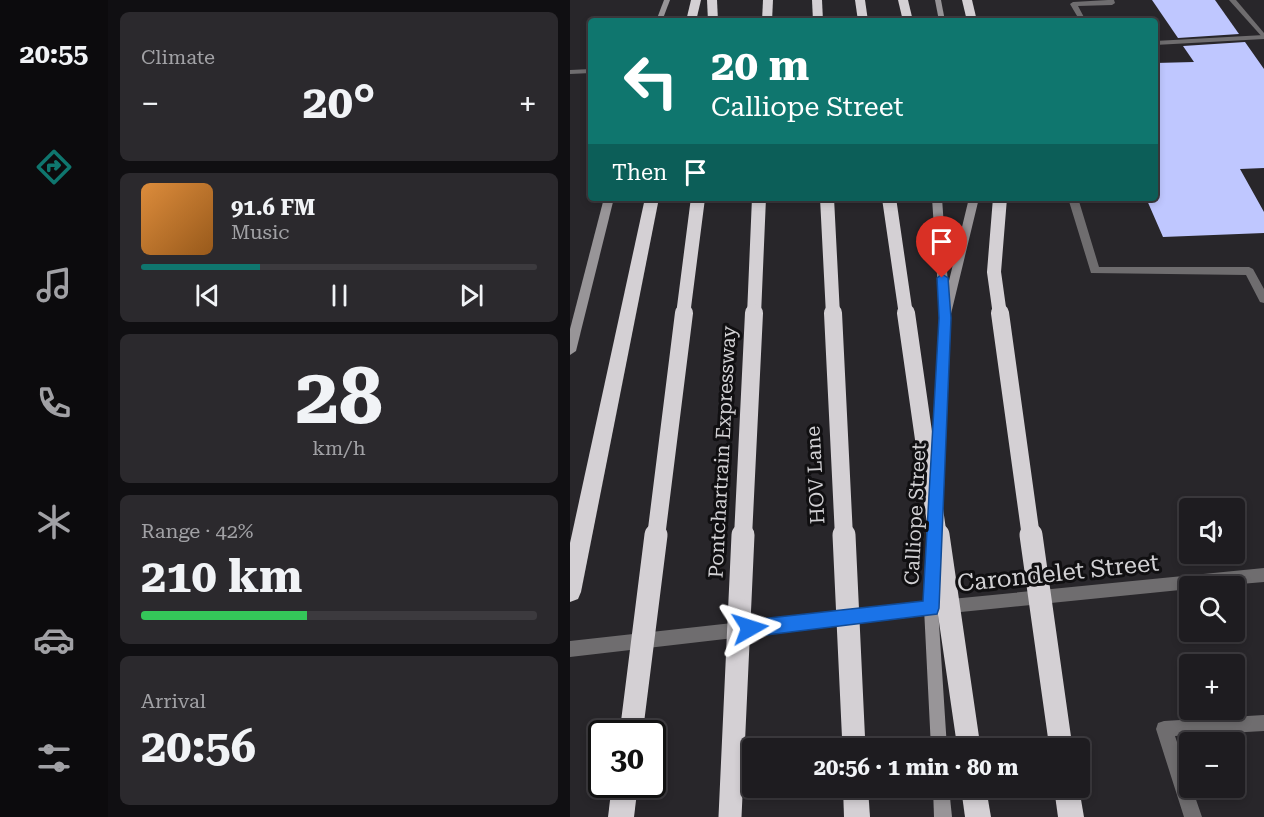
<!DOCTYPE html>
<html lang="en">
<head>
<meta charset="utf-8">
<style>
  :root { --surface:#1e1c20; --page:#2b292d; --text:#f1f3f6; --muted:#a1a1a5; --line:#3c3a3e; --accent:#0f766e }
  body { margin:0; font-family:"Roboto Serif",serif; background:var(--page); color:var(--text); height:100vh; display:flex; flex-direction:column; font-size:22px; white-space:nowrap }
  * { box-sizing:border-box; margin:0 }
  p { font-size:20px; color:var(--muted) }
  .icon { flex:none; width:33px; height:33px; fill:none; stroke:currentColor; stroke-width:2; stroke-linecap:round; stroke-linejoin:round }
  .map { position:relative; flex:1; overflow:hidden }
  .panel { display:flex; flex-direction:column; gap:12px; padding:12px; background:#100f12; width:462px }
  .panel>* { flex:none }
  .banner { position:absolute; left:18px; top:18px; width:570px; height:183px; border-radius:6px; box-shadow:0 3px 9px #0003,0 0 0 2px var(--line); background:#0f766e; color:#fff; overflow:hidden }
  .tools { position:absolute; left:609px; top:498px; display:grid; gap:12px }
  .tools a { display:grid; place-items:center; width:66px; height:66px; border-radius:6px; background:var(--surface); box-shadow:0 3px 9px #0003,0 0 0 2px var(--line); font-size:30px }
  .speed { position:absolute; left:18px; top:720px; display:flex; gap:12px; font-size:30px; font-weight:700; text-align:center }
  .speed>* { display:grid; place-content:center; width:78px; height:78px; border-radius:50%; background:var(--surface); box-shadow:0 3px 9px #0003,0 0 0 2px var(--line); line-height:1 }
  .speed .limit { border:3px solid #111; border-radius:9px; background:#fff; color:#111 }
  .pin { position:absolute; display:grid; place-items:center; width:51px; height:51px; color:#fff; margin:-62px -26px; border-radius:50% 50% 50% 0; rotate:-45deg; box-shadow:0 0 6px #0007 }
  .pin .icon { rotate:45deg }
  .me { position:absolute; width:66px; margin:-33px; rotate:84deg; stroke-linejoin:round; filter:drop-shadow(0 0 4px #0008) }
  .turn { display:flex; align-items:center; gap:21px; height:126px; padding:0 24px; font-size:27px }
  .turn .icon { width:78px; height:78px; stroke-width:2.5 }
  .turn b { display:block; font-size:42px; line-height:51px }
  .then { display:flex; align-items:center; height:57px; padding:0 24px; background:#0003; gap:12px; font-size:22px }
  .big { font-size:45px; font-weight:700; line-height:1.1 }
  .panel .widget { flex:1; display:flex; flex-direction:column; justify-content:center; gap:9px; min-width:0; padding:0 21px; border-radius:9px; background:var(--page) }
  .panel .dial { align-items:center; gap:0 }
  .dial b { font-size:78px; line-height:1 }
  .song { display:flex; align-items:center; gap:18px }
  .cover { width:72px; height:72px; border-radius:9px; background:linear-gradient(135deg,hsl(30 70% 55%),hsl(30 70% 35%)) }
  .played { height:6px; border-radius:3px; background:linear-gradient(90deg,var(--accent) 30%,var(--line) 30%) }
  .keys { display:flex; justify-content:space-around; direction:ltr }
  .heat { display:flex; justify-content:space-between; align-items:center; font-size:33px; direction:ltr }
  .charge { height:9px; border-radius:4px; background:linear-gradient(90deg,#34c759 42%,var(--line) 0) }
  .trip { position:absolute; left:172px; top:738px; width:348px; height:60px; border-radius:6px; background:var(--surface); box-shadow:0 3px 9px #0003,0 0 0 2px var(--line); font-weight:700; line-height:60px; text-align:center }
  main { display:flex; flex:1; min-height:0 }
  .dock { display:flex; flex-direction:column; width:108px; justify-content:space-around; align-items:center; background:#0c0b0d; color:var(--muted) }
  .dock .icon { width:42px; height:42px }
  .dock .current { color:var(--accent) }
  .dock b { font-size:27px; color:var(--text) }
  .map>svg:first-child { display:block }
  .building { fill:#bfc7ff }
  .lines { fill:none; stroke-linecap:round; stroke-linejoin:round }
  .lane { fill:#6f6d6f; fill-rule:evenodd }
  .street { fill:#6f6d6f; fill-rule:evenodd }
  .secondary { fill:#989598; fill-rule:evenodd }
  .highway { fill:#d4d0d4; fill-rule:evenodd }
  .highway-bridge-far2 { stroke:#d4d0d4; stroke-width:14 }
  .highway-bridge-far1 { stroke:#d4d0d4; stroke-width:18 }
  .highway-bridge { stroke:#d4d0d4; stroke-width:23 }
  .route { fill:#1a73e8; stroke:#114b97; stroke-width:1.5 }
  .labels { text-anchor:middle; stroke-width:6; stroke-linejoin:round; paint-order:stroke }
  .street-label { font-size:20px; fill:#d2d1d4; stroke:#100f11 }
  .near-street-label { font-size:24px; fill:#d2d1d4; stroke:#100f11 }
</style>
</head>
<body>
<main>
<nav class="dock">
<b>20:55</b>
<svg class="icon current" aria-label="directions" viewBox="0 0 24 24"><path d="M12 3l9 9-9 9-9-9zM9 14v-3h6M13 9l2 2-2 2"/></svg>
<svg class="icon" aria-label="music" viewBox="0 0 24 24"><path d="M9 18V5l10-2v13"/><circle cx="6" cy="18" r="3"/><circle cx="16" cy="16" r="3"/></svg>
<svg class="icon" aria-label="phone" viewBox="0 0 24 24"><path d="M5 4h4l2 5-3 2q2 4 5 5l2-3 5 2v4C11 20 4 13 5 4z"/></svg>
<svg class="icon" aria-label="climate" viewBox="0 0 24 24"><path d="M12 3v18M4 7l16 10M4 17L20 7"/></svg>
<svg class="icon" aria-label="car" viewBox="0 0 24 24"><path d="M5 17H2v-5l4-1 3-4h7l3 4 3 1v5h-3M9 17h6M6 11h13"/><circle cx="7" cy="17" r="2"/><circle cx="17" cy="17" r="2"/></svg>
<svg class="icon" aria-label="filters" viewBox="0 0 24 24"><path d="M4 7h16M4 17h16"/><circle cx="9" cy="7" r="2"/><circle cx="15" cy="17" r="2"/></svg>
</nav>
<section class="panel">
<div class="widget"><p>Climate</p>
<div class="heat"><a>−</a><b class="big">20°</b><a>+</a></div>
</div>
<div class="widget">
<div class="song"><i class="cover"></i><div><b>91.6 FM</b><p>Music</p></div></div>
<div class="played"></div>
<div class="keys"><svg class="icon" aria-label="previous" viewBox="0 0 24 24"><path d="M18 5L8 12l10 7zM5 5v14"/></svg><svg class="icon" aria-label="pause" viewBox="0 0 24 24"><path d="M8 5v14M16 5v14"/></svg><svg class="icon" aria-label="next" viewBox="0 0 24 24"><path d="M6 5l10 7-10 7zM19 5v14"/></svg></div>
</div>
<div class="widget dial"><b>28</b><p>km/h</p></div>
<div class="widget"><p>Range · 42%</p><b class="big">210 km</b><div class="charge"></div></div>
<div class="widget"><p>Arrival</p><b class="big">20:56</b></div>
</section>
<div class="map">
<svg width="694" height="817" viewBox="0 0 694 817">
  <rect width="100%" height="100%" fill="#28262a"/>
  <g class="building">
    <polygon points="582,0 645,0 669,34 608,38"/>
    <polygon points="675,42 694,69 694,168 670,169 694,212 694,233 593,237 576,198 585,198 585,63 624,62 613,46"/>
  </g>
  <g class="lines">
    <g class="lane">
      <polygon points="538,0 544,0 545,3 542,5 508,6 516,21 510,21 500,4 503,2"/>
      <polygon points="659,0 666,0 694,33 694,39"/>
      <polygon points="498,198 508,198 529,267 679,267 683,269 694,289 694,303 690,302 676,275 521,273"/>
      <polygon points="694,715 694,731 605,736 620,781 620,788 622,788 632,817 614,817 586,729 588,723 594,721"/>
    </g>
    <g class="street">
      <polygon points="694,35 694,39 585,45 585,41"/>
      <polygon points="21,69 21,73 0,74 0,70"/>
      <polygon points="694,568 694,582 647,586 620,586 620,589 361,615 0,657 0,641 361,601"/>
    </g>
    <g class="secondary">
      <polygon points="94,0 100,0 92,21 86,21"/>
      <polygon points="365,0 371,0 375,21 369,21"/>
      <polygon points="34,198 44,198 6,351 0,355 0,329"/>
      <polygon points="362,198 372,198 378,285 399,198 409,198 380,318 374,487 372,491 367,493 362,491 360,487 370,318 372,308 369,305"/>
      <polygon points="363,554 368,556 370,561 368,608 377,748 361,748 354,608 356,561 358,556"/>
      <polygon points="363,788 379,788 382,817 364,817"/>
    </g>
    <g class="highway">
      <polygon points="121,0 131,0 126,21 116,21"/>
      <polygon points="137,0 147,0 148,21 138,21"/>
      <polygon points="193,0 203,0 202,21 192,21"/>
      <polygon points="242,0 252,0 253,21 243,21"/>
      <polygon points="285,0 295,0 298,21 288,21"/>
      <polygon points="328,0 338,0 343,21 333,21"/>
      <polygon points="392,0 402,0 407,21 397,21"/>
      <polygon points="75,198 89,198 11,592 8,599 0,602 0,543"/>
      <polygon points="42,784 68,784 64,817 38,817"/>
      <polygon points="273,788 298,788 300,817 274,817"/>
      <polygon points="391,788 416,788 421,817 395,817"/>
      <polygon points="484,788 509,788 514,817 488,817"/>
    </g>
    <g class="highway-bridge-far2">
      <polyline points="257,198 263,315"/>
      <polyline points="319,198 336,315"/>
      <polyline points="430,198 424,272 430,315"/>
      <polyline points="113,315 128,198"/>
      <polyline points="184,315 189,198"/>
    </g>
    <g class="highway-bridge-far1">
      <polyline points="263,313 274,537"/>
      <polyline points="336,313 368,537"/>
      <polyline points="430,313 461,537"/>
      <polyline points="86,537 114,313"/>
      <polyline points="173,537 184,313"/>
    </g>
    <g class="highway-bridge">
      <polyline points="274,535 284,748"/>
      <polyline points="368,535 399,748"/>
      <polyline points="461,535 491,748"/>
      <polyline points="61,734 86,535"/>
      <polyline points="160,817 173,535"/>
    </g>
  </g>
  <polygon class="route" points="372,274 378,278 381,318 369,608 367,614 180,637 174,634 172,628 174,623 180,620 353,601 369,318 367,278"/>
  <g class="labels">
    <g class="street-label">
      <text transform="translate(152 452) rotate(-87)" y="7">Pontchartrain Expressway</text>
      <text transform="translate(245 475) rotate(-93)" y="7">HOV Lane</text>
      <text transform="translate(345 514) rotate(-87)" y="7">Calliope Street</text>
    </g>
    <g class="near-street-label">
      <text transform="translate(488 573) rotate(-6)" y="8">Carondelet Street</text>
    </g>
  </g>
</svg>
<div class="tools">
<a><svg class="icon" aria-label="sound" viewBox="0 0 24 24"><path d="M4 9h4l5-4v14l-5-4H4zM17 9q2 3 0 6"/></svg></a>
<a><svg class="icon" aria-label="search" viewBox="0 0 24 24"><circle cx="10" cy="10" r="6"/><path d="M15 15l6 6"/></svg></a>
<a>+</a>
<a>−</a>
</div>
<div class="speed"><div class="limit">30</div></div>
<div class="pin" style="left:372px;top:278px;background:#d93025"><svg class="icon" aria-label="arrive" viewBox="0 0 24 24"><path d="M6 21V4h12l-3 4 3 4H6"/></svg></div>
<svg class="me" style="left:180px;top:628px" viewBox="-20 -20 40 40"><path d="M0-17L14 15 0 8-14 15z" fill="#1a73e8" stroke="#fff" stroke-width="4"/></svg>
<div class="trip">20:56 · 1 min · 80 m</div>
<div class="banner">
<div class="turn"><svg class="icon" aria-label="left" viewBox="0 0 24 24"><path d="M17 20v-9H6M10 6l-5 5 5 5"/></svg><div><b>20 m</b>Calliope Street</div></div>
<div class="then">Then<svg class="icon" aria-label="arrive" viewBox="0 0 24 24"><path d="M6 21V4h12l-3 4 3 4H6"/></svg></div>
</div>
</div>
</main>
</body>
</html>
